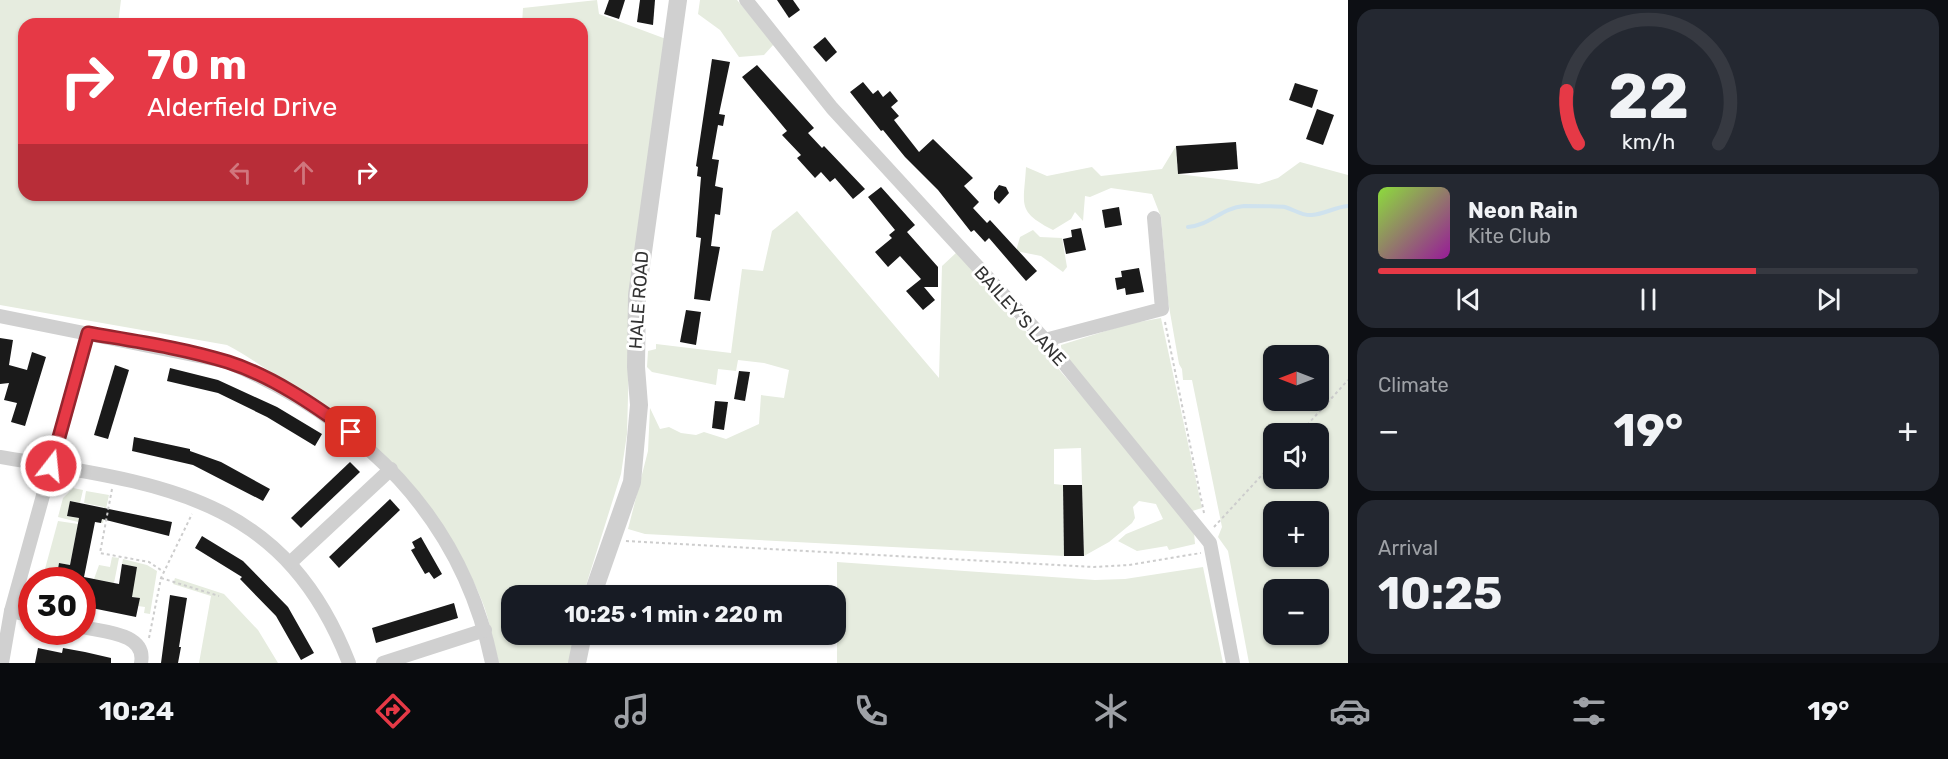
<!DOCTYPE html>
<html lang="en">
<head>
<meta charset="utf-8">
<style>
  :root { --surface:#171b24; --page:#242831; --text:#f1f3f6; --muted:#9ea1a6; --line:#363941; --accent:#e63946 }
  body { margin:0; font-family:Rubik,sans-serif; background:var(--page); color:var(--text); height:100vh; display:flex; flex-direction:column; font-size:22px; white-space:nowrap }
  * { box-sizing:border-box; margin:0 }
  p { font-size:20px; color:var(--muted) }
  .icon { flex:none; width:33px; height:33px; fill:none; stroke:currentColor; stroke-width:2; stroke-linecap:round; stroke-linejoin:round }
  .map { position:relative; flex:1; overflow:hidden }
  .sheet { display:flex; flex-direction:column; gap:9px; padding:9px; background:#0d0f14; width:600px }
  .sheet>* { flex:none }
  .guide { position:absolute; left:18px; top:18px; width:570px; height:183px; border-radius:18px; box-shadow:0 2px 4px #0004; background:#e63946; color:#fff; overflow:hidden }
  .needle { width:39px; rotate:270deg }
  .buttons { position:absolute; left:1263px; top:345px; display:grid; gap:12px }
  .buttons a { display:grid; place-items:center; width:66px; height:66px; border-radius:12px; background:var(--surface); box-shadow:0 2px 4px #0004; font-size:30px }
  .speed { position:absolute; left:18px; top:567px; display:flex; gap:12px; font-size:30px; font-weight:700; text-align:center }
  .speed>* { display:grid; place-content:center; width:78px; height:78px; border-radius:50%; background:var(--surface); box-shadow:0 2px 4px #0004; line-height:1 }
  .speed .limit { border:9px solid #d22; background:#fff; color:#111 }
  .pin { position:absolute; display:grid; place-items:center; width:51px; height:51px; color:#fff; margin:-26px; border-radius:12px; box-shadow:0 3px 9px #0006 }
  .me { position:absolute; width:66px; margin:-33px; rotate:16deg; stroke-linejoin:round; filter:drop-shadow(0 0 4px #0008) }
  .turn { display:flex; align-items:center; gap:21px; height:126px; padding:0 30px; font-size:27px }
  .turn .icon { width:78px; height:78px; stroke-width:2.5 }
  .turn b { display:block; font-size:42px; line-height:51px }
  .lanes { display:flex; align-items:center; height:57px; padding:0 30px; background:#0003; justify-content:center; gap:30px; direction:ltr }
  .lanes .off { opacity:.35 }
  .big { font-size:45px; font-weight:700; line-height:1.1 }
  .sheet .tile { flex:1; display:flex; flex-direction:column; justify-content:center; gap:9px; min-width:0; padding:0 21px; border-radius:18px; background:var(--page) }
  .sheet .dial { align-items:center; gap:0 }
  .dial svg { height:156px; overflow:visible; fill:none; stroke:var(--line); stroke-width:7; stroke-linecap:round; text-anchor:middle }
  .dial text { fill:var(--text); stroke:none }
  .song { display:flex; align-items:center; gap:18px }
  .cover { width:72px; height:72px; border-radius:9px; background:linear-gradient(135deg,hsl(90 70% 55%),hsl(300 70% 35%)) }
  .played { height:6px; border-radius:3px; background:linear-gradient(90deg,var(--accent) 70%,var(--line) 70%) }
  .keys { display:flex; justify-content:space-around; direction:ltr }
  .heat { display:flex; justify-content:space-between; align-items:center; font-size:33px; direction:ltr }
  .trip { position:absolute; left:501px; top:585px; width:345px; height:60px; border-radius:18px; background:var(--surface); box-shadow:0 2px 4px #0004; font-weight:700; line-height:60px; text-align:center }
  .menu { display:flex; height:96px; justify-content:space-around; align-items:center; background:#090b0e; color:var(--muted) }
  .menu .icon { width:42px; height:42px }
  .menu .selected { color:var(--accent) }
  .menu b { font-size:27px; color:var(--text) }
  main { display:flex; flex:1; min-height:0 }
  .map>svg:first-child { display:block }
  .green { fill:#e6ecdf; fill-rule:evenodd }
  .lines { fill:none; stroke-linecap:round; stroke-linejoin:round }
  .stream { stroke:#cfe2ee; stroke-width:4 }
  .building { fill:#1a1a1a }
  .path { stroke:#cdcdcd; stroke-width:2; stroke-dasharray:3 3; stroke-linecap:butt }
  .minor { stroke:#d0d0d0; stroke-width:14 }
  .tertiary { stroke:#d0d0d0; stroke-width:18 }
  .route-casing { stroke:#96252e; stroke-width:15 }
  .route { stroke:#e63946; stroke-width:10 }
  .labels { text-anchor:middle; stroke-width:6; stroke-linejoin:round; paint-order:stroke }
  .street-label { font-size:18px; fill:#333; stroke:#fff }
</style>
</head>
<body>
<main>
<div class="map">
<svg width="1348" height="663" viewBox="0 0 1348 663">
  <rect width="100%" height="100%" fill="#fff"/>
  <g class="green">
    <path d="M 0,0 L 121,0 L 118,24 L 24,24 L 24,195 L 503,195 L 513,198 L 514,195 L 582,195 L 582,24 L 522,24 L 523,8 L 597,0 L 599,14 L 666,39 L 631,283 L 627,434 L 621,474 L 583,595 L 512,596 L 512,634 L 575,635 L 569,663 L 499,663 C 493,643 490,621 482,601 C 446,513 385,444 304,394 C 278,378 254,359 227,345 L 0,305 Z"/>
    <polygon points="700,0 737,0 774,44 764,55 739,57 720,30 698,14"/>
    <path d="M 1176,146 L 1178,174 L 1259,184 L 1278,178 L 1300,162 L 1348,175 L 1348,663 L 1249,663 L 1228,551 L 1218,537 L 1222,527 L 1192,380 L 1183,380 L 1182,369 L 1179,364 L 1168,301 L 1161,217 L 1152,194 L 1111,188 L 1090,197 L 1085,196 L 1083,221 L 1075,212 L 1071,219 L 1053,230 C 1016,211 1024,205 1026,167 L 1047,176 L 1092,167 L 1101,176 L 1162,169 ZM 1274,356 L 1318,356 L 1318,400 L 1274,400 ZM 1274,434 L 1318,434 L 1318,478 L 1274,478 ZM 1274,512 L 1318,512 L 1318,556 L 1274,556 ZM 1274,590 L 1318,590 L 1318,634 L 1274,634 Z"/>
    <polygon points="797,211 939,378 942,266 957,252 1121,441 1194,532 1195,544 1169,550 1167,546 1137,551 1118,541 1126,534 1163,519 1156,504 1139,501 1133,507 1135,518 1132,523 1109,542 1084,556 1081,448 1054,449 1054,484 1063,485 1064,556 645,534 628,529 648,451 650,408 660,429 669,427 681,433 696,435 704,432 726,439 759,424 761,395 784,398 789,370 764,363 738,360 736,371 718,369 716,385 652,372 647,367 648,351 656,349 656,344 731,353 742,269 763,271 772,231"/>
    <polygon points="1033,230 1040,237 1062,238 1067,267 1063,272 1041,256 1016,251 1020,237"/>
    <polygon points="1161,318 1202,508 1189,512 1061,350 1061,345 1128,324"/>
    <polygon points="73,488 83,490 80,503 70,501 67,516 79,518 78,522 58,517 63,498"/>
    <polygon points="86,491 109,495 103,523 101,523 104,507 84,503"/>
    <polygon points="58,521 78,524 70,565 59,563 56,580 42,580"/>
    <polygon points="112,557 119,558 114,583 94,579 99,565 110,567"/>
    <polygon points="123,559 147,565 157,571 150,614 144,613 145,607 138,606 139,598 129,596 137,567 122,564"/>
    <polygon points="837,562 1095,580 1125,579 1203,567 1223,663 837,663"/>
    <polygon points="175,578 224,594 258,630 278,663 199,663 211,596 173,584"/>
  </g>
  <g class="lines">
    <path class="stream" d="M 1188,227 C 1211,225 1221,208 1244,206 C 1250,206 1282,206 1285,207 C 1295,210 1302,216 1312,215 C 1325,214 1335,207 1348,206"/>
  </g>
  <g class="building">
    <polygon points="609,0 625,0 619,19 604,14"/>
    <polygon points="640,0 655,0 653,25 637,22"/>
    <polygon points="777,0 793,0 800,10 789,18"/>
    <polygon points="825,37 837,52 826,62 813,47"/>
    <polygon points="712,59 730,62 719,114 725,115 723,126 718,125 712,159 719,160 715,186 723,188 720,215 715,214 711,246 720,247 710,301 694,299 701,238 696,237 701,177 697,176 698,167 696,166"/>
    <polygon points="757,65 814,128 808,133 822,148 824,146 865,189 853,199 835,178 830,182 821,172 815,178 797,158 801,155 782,135 787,131 742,77"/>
    <polygon points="863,82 873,94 878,90 883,97 890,91 898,101 891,107 899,116 894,120 919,152 933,139 973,178 964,186 979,202 973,208 987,223 990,220 1037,271 1026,281 989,238 985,242 974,230 971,232 938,190 905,157 883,130 881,131 850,92"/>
    <polygon points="1295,83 1318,90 1312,108 1289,100"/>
    <polygon points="1317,109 1334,115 1323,145 1306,139"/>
    <polygon points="1236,142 1238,169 1178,174 1176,146"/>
    <polygon points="999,185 1006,187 1009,193 999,204 994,199 994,192"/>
    <polygon points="881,187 915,225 907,232 938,267 938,287 924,287 935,300 923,310 906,291 921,279 900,256 888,267 875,252 892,238 889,235 895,230 868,197"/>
    <polygon points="1119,207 1122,225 1105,228 1102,210"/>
    <polygon points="1081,228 1086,250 1066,254 1063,239 1072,237 1071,230"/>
    <polygon points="1139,268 1144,292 1126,295 1125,288 1117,290 1115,278 1122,277 1121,271"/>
    <polygon points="686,310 701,312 696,345 680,342"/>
    <polygon points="0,338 13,340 9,365 27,370 32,352 46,357 25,426 11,422 17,403 4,400 9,383 0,384"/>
    <polygon points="115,365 129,370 108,439 94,435"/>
    <polygon points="170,368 218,380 277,407 322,434 315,446 267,417 218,393 167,381"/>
    <polygon points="739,371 750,372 745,401 734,399"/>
    <polygon points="715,401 728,402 724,430 712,428"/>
    <polygon points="134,437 190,449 190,451 221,462 270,489 263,501 193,465 132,451"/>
    <polygon points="350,462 360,472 301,528 291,518"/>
    <polygon points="1063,485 1082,485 1084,556 1064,556"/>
    <polygon points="390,499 400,510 339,568 329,557"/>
    <polygon points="70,501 172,522 169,536 102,519 101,523 95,522 84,577 119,584 122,564 137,567 132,597 140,598 136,617 82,606 82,580 56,580 59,563 70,565 79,518 67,516"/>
    <polygon points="202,536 243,561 288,607 314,653 301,660 276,616 240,579 242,577 195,548"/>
    <polygon points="421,537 442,574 434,579 429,572 425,574 411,550 415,548 412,542"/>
    <polygon points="170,595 187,598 179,647 181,647 178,663 161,663"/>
    <polygon points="454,603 458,618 376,643 372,628"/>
    <polygon points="38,648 62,653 63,648 85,652 111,658 111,663 35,663"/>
  </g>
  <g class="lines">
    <g class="path">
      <polyline points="1165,322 1204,513"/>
      <polyline points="1299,434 1348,380"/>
      <polyline points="112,489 100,553 149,562 164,572"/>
      <polyline points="1214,527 1274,462"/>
      <polyline points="626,541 1094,567 1129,565 1201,553"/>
      <polyline points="161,578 219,596"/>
      <polyline points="149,638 161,578 192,514"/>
    </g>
    <g class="minor">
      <polyline points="746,0 832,108 1045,340 1210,543 1233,663"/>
      <path d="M 0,316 L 228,362 C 362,420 462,516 492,663"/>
      <polyline points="1045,340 1162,309 1154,218"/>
      <path d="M 0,457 C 159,484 283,493 349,663"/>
      <polyline points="291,562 391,469"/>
      <polyline points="11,611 32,616"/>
      <path d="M 82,627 C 103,632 147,633 141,663"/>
      <polyline points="2,663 11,611 88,333"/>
      <polyline points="383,663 485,630"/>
    </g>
    <g class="tertiary">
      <polyline points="592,596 632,482 639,405 636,367 637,295 678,0"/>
      <polyline points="577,663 583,634"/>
    </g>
  </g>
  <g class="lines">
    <g class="route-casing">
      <path id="route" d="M 51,466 L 88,333 C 134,341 183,348 228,362 C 272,376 314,405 351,432"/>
    </g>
    <use href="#route" class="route"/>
  </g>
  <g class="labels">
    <g class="street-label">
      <text transform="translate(639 300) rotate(-86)" y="6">HALE ROAD</text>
      <text transform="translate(1020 316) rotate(48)" y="6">BAILEY'S LANE</text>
    </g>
  </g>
</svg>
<div class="buttons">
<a><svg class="needle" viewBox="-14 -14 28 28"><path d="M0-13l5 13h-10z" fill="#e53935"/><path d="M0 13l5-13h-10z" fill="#9ea1a6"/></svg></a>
<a><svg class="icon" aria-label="sound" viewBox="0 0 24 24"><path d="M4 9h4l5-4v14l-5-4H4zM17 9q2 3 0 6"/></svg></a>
<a>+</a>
<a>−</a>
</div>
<div class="speed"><div class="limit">30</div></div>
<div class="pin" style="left:351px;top:432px;background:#d93025"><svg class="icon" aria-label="arrive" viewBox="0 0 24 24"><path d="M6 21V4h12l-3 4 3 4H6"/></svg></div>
<svg class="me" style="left:51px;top:466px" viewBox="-20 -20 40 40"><circle r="17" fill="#e63946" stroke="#fff" stroke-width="3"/><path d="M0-11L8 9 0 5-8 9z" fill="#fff"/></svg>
<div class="trip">10:25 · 1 min · 220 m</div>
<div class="guide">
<div class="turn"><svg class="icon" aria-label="right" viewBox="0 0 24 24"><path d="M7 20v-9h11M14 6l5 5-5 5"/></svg><div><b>70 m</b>Alderfield Drive</div></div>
<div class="lanes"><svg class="icon off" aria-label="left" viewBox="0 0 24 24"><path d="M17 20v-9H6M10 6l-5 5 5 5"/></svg><svg class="icon off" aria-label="ahead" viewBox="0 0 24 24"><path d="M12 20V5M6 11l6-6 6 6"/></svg><svg class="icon" aria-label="right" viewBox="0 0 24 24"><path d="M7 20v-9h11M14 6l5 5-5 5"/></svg></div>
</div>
</div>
<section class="sheet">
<div class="tile dial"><svg viewBox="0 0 100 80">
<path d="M14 69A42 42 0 1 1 86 69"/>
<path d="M14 69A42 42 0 0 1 8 42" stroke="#e63946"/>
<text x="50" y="56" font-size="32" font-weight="700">22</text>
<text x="50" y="72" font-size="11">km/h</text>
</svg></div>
<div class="tile">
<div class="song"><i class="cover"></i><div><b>Neon Rain</b><p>Kite Club</p></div></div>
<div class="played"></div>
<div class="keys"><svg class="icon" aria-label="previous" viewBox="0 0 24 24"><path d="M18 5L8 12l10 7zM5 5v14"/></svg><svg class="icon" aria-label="pause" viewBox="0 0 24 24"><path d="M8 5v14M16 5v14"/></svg><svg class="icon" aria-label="next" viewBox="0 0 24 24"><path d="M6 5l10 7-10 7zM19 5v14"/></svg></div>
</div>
<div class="tile"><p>Climate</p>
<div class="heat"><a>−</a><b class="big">19°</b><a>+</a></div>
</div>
<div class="tile"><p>Arrival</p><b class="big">10:25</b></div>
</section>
</main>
<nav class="menu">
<b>10:24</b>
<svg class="icon selected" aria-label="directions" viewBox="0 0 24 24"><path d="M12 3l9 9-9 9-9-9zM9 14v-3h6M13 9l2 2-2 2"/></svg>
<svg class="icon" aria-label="music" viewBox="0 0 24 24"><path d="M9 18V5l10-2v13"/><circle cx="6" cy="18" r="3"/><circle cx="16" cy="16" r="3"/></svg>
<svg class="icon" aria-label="phone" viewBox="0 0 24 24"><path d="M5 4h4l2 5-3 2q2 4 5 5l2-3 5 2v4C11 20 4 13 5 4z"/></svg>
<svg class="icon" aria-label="climate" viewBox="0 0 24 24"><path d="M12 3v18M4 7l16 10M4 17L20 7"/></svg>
<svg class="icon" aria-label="car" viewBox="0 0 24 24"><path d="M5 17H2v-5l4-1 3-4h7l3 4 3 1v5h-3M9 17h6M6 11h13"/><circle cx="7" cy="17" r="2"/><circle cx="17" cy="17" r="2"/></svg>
<svg class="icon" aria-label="filters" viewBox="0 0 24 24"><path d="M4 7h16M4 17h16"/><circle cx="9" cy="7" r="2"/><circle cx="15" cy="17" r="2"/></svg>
<b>19°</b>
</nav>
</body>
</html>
